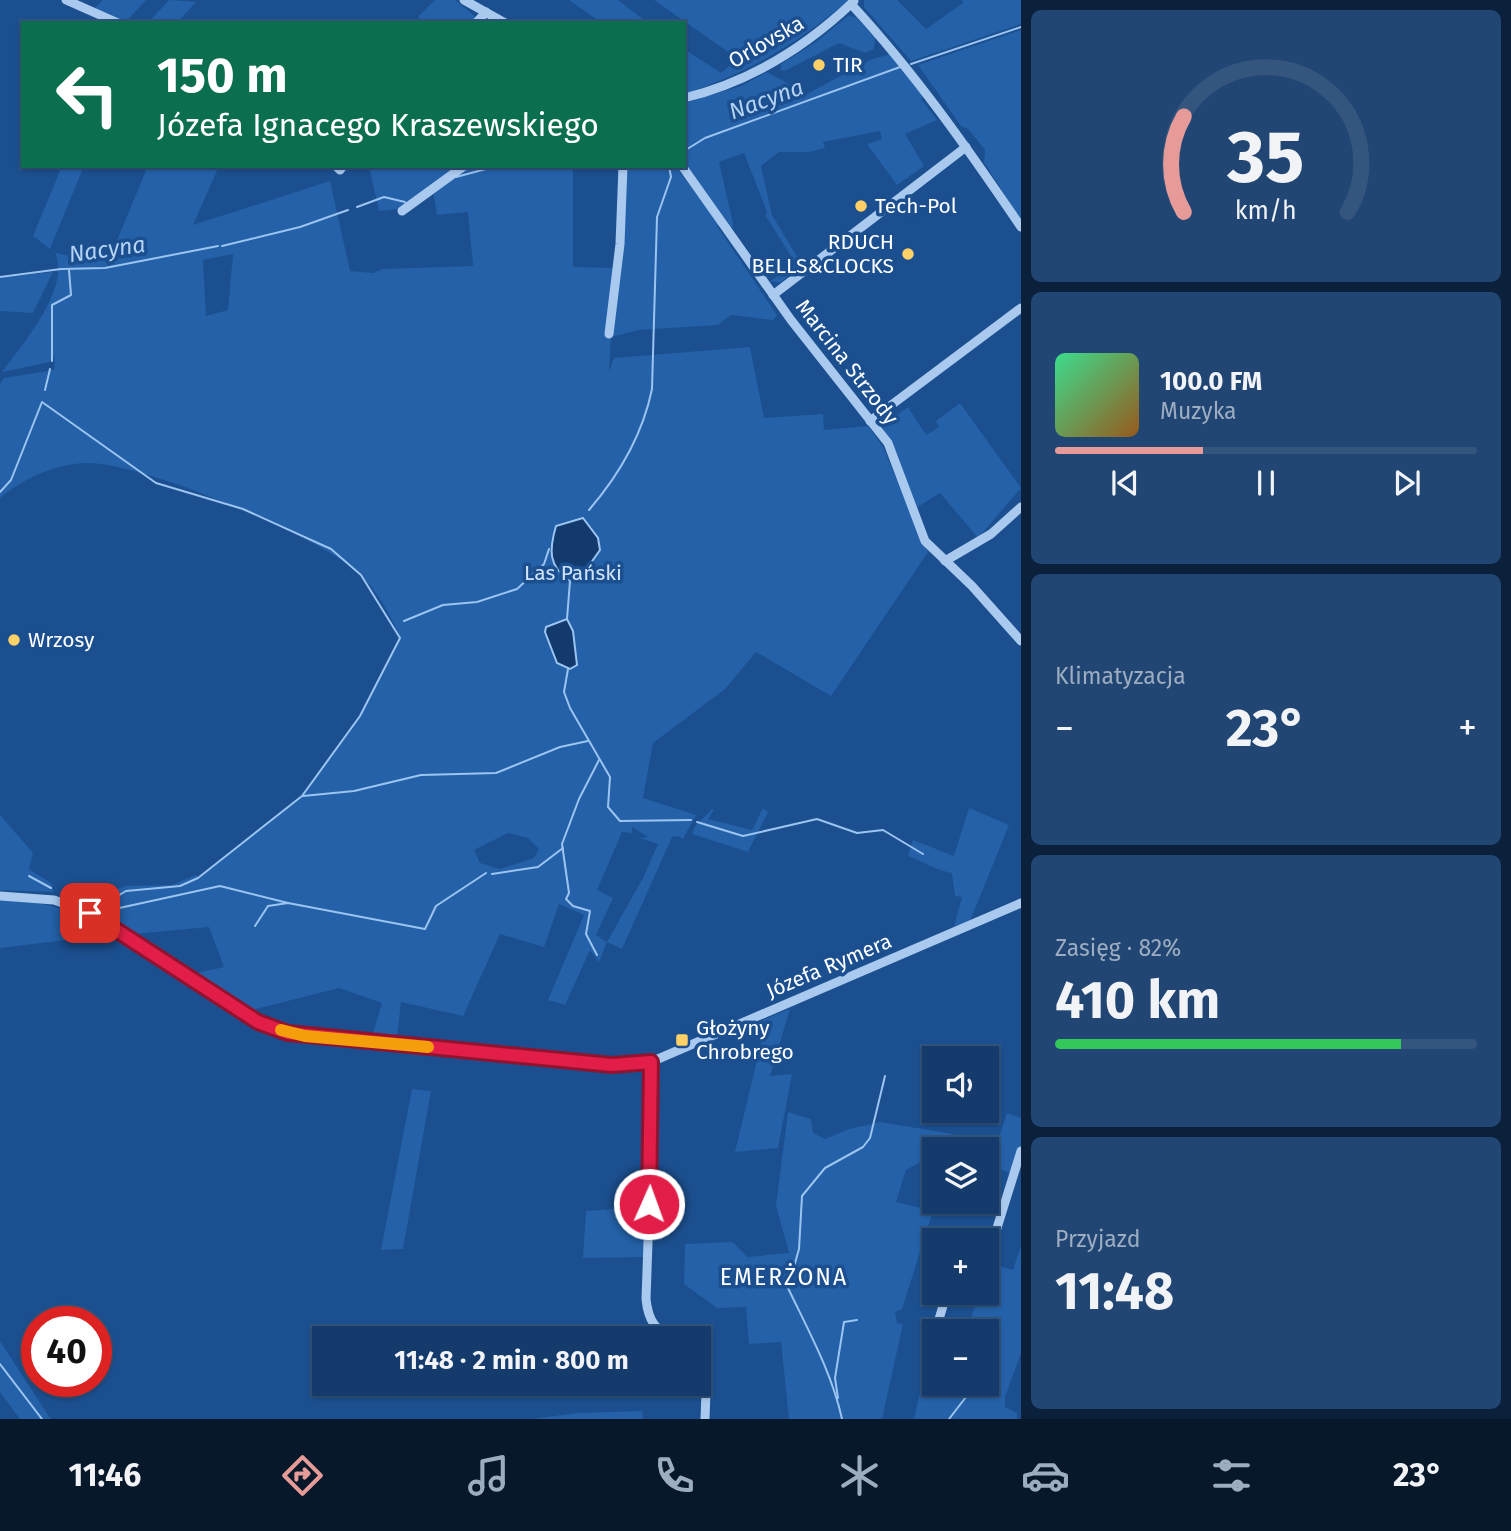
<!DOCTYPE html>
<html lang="pl">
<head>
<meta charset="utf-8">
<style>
  :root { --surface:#143b6b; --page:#214673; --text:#f1f3f6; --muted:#9dadc1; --line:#33557e; --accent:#e69b98 }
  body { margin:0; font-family:"Fira Sans",sans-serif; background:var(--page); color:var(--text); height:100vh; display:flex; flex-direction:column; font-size:26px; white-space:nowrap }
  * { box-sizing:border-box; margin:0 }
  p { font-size:23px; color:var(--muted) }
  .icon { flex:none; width:38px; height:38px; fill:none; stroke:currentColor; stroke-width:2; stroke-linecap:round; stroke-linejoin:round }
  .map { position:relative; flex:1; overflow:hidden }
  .panel { display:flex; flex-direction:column; gap:10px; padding:10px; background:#0b203b; width:490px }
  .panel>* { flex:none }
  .guide { position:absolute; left:21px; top:21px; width:665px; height:147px; border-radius:0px; box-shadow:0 2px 5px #0004,0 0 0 2px var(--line); background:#0b6e4f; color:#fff; overflow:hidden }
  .tools { position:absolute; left:922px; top:1046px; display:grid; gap:14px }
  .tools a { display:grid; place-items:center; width:77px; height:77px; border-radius:0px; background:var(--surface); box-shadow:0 2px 5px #0004,0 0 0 2px var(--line); font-size:35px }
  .speed { position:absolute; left:21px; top:1306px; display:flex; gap:14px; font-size:35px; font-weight:700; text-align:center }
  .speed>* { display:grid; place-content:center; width:91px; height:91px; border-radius:50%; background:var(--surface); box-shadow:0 2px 5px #0004,0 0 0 2px var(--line); line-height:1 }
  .speed .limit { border:10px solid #d22; background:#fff; color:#111 }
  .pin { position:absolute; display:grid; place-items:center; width:60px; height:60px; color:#fff; margin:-30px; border-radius:14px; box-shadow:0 4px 10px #0006 }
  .me { position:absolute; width:77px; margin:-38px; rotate:2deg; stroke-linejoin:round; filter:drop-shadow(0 0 5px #0008) }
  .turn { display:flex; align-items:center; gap:24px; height:147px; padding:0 21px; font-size:32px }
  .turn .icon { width:91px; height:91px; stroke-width:2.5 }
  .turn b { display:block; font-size:49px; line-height:60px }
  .big { font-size:52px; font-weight:700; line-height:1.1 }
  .panel .tile { flex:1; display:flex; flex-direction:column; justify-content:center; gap:10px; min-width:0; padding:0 24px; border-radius:10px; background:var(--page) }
  .panel .dial { align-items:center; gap:0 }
  .dial svg { height:182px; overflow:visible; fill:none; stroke:var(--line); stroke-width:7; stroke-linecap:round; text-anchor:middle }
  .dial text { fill:var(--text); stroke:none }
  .song { display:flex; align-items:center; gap:21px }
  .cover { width:84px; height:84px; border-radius:10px; background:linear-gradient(135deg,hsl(150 70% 55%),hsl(30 70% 35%)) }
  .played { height:7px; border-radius:4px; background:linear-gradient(90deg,var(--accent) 35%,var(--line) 35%) }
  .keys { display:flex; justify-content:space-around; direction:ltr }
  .heat { display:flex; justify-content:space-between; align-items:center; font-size:38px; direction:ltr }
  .charge { height:10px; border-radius:5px; background:linear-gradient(90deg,#34c759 82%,var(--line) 0) }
  .trip { position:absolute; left:312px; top:1326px; width:399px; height:70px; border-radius:0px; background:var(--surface); box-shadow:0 2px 5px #0004,0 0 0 2px var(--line); font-weight:700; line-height:70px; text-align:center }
  .dock { display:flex; height:112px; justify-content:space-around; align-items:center; background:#08182b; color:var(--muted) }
  .dock .icon { width:49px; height:49px }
  .dock .on { color:var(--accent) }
  .dock b { font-size:32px; color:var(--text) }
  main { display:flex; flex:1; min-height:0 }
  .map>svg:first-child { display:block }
  .green { fill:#2461a8; fill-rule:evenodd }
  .water { fill:#123a6d; stroke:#9cc4f0; stroke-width:2 }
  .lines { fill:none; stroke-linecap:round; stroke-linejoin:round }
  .stream { stroke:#9cc4f0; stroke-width:2 }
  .minor { stroke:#a9c9ee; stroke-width:9 }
  .route-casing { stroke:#92132f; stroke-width:18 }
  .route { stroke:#e11d48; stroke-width:12 }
  .slow { stroke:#f59e0b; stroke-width:12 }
  .poi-dot { fill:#ffd166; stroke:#1b4f8f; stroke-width:2.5 }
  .labels { text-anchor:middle; stroke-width:7; stroke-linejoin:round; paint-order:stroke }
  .street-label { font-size:21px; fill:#fff; stroke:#1b4f8f }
  .poi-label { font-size:21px; fill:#fff; stroke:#1b4f8f; text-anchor:start }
  .park-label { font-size:21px; fill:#cfe3fa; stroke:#1b4f8f }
  .water-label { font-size:23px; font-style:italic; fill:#b5d3f5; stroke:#1b4f8f }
  .neighbourhood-label { font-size:23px; letter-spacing:2px; fill:#fff; stroke:#1b4f8f }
</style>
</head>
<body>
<main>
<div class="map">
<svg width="1021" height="1419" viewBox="0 0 1021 1419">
  <rect width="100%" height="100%" fill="#1b4f8f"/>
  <g class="green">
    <polygon points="103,0 146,0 125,23 94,9"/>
    <polygon points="169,0 196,2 177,23 148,23"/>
    <polygon points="435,0 455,0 476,17 471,23 426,23 418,17"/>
    <polygon points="569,0 618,0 648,23 602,23"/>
    <path d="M 654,0 L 849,0 C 797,44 749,72 684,94 L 684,49 L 721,73 L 738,59 Z"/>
    <polygon points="864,0 897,0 926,29 963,3 962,0 1021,0 1021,24 911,61 864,7"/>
    <polygon points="848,16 856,17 875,38 874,49 865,53 839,43 785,71 781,70 781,64 816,42"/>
    <polygon points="1021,30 1021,220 984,162 985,150 968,129 961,126 918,65"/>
    <polygon points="890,54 924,96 921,99 937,120 905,134 924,166 897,185 867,144 882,139 880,131 823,142 825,148 809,152 779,152 761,166 772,215 802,265 780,283 770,281 796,264 765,215 767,212 744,153 719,162 733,223 731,236 684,165 684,103 741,86 767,72 807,94 870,60"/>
    <polygon points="62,166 84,166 50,249 33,236"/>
    <path d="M 148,166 L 219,166 L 193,225 L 330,181 L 350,271 L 373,273 L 383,269 L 473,266 L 468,212 L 437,215 L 432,184 L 400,209 L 379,211 L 369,166 L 573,166 L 573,267 L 616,268 L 625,170 L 592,169 L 593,166 L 675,166 L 719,224 L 717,226 L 777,315 L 773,320 L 731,315 L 718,325 L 639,330 L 611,337 L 609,372 L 614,358 L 750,347 L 764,418 L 823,414 L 824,430 L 868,426 L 883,447 L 928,552 L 831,696 L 756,652 L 725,689 L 653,743 L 643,798 L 696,815 L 683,839 L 678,836 L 672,837 L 622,949 L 607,942 L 599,962 L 590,950 L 565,1005 L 548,1000 L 584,915 L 559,904 L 544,947 L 500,934 L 463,1016 L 401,1002 L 397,1038 L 372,1036 L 382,1003 L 339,988 L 248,1011 L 192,974 L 224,967 L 209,927 L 134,934 L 83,904 L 125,886 L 172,885 L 196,875 L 199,878 L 302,796 L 360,716 L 400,638 C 393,618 376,590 361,575 C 322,537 141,462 87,463 C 55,464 24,478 0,498 L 0,384 L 4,378 L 54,370 L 55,356 L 50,362 L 2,372 C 23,343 71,289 55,252 C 76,260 92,258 112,252 ZM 233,254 L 228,310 L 206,316 L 203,260 ZM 632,827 L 648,837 L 640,838 L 658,844 L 643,878 L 607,942 L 596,935 L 613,898 L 597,890 L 622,832 L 632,833 ZM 508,833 L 528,838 L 539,849 L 534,858 L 500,869 L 480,863 L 474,850 Z"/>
    <polygon points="53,272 33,313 0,311 0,278"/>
    <polygon points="960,403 1021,488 978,538 940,493 916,508 897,454 882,426 908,407 926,435 939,427 936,421"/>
    <polygon points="763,808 768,812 748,852 692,834 695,826 712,809 714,810 708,819 752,830"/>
    <path d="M 969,808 L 1009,825 L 970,921 L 954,927 L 962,897 L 955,896 L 952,873 C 936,870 924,862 908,856 L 913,840 L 954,856 Z"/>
    <polygon points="0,815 33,853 29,869 51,883 54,892 0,890"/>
    <path d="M 0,900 C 42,900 77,911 114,932 L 103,939 L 66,940 L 0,948 Z"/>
    <polygon points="790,1009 770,1076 792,1074 778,1148 735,1152 761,1043 763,1020"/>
    <polygon points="412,1089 431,1091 403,1249 381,1250"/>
    <polygon points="788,1112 811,1119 813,1133 825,1139 849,1129 880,1122 953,1134 950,1146 934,1150 933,1155 906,1170 896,1202 933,1211 902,1309 895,1312 897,1323 903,1324 882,1419 789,1419 781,1342 749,1344 746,1307 717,1308 684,1284 685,1244 733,1242 747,1257 789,1253 776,1206"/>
    <polygon points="1007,1113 1021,1118 1021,1147 1012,1174 990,1165"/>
    <polygon points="645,1207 644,1257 583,1258 586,1211"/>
    <path d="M 1021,1246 L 1021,1353 L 1005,1397 L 1005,1407 L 1017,1413 L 1017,1419 L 914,1419 L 921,1388 L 934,1382 L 934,1384 L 987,1384 L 987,1332 L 968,1332 C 972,1311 977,1296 993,1286 L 987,1286 L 988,1263 L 1013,1270 Z"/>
    <polygon points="0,1341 44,1409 51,1419 20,1419 0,1392"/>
    <polygon points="642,1411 643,1419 531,1419 578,1413"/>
  </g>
  <g class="water">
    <path d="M 583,518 L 598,538 L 600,550 L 590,564 L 570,581 C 548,566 549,550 556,526 Z"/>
    <polygon points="567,619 573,631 577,665 570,669 557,663 545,632 546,627"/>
  </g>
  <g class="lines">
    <g class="stream">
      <polyline points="911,64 1021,27"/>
      <polyline points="684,151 705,138 900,67"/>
      <polyline points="456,177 497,166"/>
      <polyline points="357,207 384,197 405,202"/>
      <polyline points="222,246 300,227 348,210"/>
      <polyline points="0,277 61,269 105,268 218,246"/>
      <polyline points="52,361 52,305 71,295 69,270"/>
      <polyline points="45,390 50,369"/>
      <polyline points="0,492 11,480 42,402 156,483 243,509 331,549 361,575 400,638 360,716 302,796 198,878 180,886 126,891 99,907 65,893"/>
      <path d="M 589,510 C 619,475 643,433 652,389 L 657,217 L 671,177 L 669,166"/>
      <polyline points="567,619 570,581"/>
      <polyline points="404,621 443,605 477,602 517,589 544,564 549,549"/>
      <polyline points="568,669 564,692 570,708 610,777 608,807 620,821 691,820"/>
      <polyline points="303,796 354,791 421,775 496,773 560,747 588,741"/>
      <polyline points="697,822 743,836 817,819 857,833 883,830 923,854"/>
      <polyline points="492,874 538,867 563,848"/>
      <polyline points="29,876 51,888"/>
      <polyline points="101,912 220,886 288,903"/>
      <polyline points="255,926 268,906 288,903 425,929 436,906 486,873"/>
      <polyline points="597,955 586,934 590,911 573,906 566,899 569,893 562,844 579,799 599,760"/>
      <polyline points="0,1364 42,1419"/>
      <polyline points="838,1398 835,1378 844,1322 857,1320"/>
      <path d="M 842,1419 C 832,1373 808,1330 788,1288 L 799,1249 L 802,1196 L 825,1168 L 863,1147 L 870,1138 L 885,1076"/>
      <polyline points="949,1419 966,1397 971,1384"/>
    </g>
    <g class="minor">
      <polyline points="66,0 118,23"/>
      <polyline points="464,0 505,23"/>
      <path d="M 851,4 C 915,73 968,149 1021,227"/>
      <polyline points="476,23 486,12"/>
      <path d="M 684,98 C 750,82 806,47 854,1"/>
      <polyline points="336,166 340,170 343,166"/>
      <polyline points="682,166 791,320 888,443 925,541 972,586 1021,641"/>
      <polyline points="402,211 464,166"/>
      <polyline points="773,295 966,147"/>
      <polyline points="609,334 620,244 623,166"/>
      <polyline points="870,421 1021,308"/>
      <polyline points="945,561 991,534 1021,507"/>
      <polyline points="0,896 54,900 90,913 258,1022 288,1033 624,1065 651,1062 1021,903"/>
      <path d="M 651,1062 L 654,1072 L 646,1299 C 648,1319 655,1332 675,1339"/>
      <polyline points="987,1260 1021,1151"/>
      <polyline points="935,1332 947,1293"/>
      <polyline points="698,1350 707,1365 705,1419"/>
      <polyline points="926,1363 934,1333"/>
    </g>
  </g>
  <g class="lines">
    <g class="route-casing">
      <polyline id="route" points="90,913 258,1022 288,1033 612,1065 651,1062 649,1204"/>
    </g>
    <use href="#route" class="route"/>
    <polyline class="slow" points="281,1030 305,1036 428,1047"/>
  </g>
  <g class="poi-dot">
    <circle cx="819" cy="65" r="7"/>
    <circle cx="861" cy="206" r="7"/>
    <circle cx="908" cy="254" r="7"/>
    <circle cx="14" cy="640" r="7"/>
    <rect x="675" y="1033" width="14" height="14" rx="3.5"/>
  </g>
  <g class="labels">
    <g class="street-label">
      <text transform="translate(766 42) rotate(-30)" y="7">Orlovska</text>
      <text transform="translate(847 362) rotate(52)" y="7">Marcina Strzody</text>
      <text transform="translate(829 966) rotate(-23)" y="7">Józefa Rymera</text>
    </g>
    <g class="poi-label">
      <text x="833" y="72">TIR</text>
      <text x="875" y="213">Tech-Pol</text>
      <text x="894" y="249" text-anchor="end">RDUCH<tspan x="894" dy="24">BELLS&amp;CLOCKS</tspan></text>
      <text x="28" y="647">Wrzosy</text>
      <text x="696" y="1035">Głożyny<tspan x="696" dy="24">Chrobrego</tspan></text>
    </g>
    <g class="park-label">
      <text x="573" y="580">Las Pański</text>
    </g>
    <g class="water-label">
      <text transform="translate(766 99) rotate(-20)" y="8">Nacyna</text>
      <text transform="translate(107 249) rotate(-8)" y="8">Nacyna</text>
    </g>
    <g class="neighbourhood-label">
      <text x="784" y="1285">EMERŻONA</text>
    </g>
  </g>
</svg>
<div class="tools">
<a><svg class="icon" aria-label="sound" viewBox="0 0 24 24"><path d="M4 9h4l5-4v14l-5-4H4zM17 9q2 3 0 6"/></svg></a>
<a><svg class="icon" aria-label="layers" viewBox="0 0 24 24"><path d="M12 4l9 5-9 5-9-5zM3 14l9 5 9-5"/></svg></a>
<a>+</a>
<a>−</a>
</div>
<div class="speed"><div class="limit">40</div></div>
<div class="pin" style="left:90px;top:913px;background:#d93025"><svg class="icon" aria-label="arrive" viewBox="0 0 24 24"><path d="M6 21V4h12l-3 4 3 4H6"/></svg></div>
<svg class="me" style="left:649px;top:1204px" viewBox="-20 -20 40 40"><circle r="17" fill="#e11d48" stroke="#fff" stroke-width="3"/><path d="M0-11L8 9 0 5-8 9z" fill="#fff"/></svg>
<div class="trip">11:48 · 2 min · 800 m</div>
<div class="guide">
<div class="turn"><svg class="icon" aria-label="left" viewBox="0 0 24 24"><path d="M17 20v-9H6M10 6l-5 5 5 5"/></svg><div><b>150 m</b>Józefa Ignacego Kraszewskiego</div></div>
</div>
</div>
<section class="panel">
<div class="tile dial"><svg viewBox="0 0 100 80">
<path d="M14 69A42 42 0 1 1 86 69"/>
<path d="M14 69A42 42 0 0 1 14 27" stroke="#e69b98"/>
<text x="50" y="56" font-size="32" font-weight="700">35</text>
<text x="50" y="72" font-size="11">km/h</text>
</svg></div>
<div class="tile">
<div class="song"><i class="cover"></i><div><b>100.0 FM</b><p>Muzyka</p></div></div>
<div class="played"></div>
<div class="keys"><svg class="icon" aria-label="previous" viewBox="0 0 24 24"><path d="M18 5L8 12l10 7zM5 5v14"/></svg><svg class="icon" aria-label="pause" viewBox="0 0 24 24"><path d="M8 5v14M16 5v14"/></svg><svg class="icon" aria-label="next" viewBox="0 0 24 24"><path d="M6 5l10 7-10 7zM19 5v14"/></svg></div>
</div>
<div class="tile"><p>Klimatyzacja</p>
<div class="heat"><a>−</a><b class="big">23°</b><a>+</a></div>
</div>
<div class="tile"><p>Zasięg · 82%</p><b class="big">410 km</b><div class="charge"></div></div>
<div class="tile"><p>Przyjazd</p><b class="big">11:48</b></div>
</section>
</main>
<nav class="dock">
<b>11:46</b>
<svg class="icon on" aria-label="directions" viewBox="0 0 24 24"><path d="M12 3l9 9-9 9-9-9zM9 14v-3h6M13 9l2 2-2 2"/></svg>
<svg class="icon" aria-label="music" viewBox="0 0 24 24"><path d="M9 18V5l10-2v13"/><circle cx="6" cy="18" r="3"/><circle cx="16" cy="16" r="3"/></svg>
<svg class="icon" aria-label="phone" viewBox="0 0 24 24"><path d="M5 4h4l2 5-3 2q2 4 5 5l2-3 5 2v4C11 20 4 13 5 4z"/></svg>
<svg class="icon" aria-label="climate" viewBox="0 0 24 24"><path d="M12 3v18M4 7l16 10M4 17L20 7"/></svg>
<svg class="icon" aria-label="car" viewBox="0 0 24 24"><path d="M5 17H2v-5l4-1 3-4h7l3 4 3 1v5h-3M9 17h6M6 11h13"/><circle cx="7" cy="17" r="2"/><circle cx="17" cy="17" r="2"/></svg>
<svg class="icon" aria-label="filters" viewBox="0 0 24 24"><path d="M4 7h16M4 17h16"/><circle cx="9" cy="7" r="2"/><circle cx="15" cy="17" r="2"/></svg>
<b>23°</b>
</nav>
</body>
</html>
